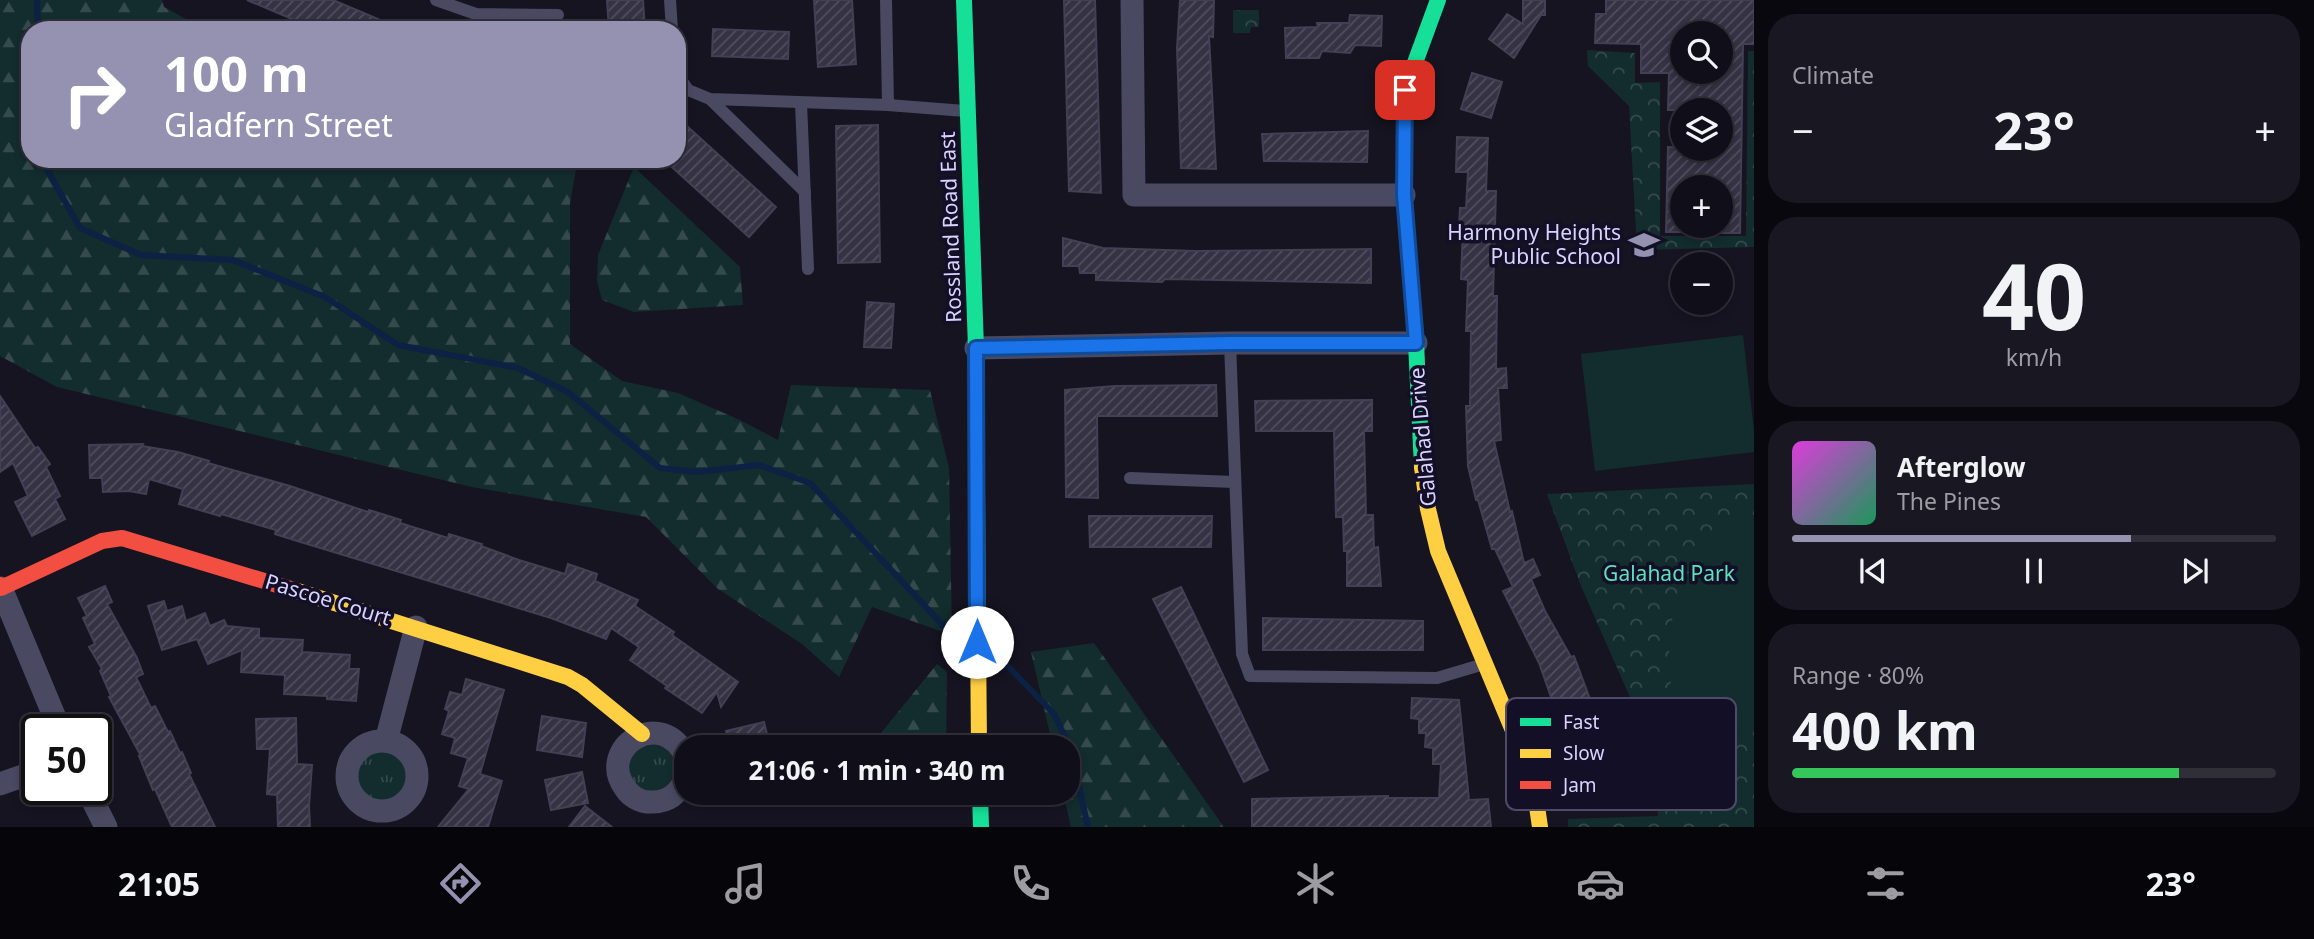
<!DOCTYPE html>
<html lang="en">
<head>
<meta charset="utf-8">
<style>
  :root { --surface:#100f19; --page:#191822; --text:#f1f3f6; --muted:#9c9ca2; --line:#302f38; --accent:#9591b1 }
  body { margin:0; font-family:"Noto Sans",sans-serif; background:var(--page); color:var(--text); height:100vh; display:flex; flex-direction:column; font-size:26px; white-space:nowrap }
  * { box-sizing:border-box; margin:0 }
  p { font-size:23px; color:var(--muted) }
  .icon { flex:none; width:38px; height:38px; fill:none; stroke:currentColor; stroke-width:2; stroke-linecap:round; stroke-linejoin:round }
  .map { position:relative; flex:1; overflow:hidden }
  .sheet { display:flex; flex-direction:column; gap:14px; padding:14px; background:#09080e; width:560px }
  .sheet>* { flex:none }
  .top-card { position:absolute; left:21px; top:21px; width:665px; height:147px; border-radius:28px; box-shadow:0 4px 10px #0003,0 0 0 2px var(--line); background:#9591b1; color:#fff; overflow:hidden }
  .controls { position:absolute; left:1670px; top:21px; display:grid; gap:14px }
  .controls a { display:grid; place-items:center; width:63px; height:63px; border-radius:50%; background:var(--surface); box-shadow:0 4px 10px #0003,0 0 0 2px var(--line); font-size:35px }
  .speed { position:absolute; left:21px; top:714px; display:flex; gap:14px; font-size:35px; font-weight:700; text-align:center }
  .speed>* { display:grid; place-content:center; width:91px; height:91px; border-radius:50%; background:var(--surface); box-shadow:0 4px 10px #0003,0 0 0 2px var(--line); line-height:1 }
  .speed .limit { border:4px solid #111; border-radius:10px; background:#fff; color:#111 }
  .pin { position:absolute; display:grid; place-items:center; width:60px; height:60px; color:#fff; margin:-30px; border-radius:14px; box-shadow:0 4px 10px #0006 }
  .me { position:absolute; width:77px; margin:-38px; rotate:0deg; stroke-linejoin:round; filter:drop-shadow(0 0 5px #0008) }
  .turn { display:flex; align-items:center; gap:24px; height:147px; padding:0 28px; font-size:32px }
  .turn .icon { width:91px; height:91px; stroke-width:2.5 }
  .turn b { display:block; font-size:49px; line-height:60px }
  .big { font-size:52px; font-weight:700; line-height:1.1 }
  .sheet .card { flex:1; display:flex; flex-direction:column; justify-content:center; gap:10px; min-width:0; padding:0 24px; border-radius:28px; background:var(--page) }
  .sheet .dial { align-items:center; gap:0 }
  .dial b { font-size:91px; line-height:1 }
  .song { display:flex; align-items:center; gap:21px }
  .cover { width:84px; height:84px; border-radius:10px; background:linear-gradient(135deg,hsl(300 70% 55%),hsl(150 70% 35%)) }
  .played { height:7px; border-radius:4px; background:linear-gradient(90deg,var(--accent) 70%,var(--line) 70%) }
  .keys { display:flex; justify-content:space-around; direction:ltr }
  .heat { display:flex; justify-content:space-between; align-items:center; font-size:38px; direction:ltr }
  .charge { height:10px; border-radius:5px; background:linear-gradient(90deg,#34c759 80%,var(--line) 0) }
  .trip { position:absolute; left:674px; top:735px; width:406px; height:70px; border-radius:28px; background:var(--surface); box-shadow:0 4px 10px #0003,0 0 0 2px var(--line); font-weight:700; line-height:70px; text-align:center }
  .menu { display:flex; height:112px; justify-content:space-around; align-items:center; background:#06060a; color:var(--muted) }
  .menu .icon { width:49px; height:49px }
  .menu .selected { color:var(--accent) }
  .menu b { font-size:32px; color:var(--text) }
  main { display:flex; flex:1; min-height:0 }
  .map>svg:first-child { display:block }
  .grass { fill:url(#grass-tufts) }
  .forest { fill:url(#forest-firs) }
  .park { fill:url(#park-crowns) }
  .pitch { fill:#132c2d }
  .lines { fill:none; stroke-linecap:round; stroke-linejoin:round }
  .stream { stroke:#0d2144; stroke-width:6 }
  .building { fill:url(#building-hatch); stroke:#433f54; stroke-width:2; fill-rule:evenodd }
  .lane { stroke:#4a4962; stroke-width:12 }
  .street { stroke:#4a4962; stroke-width:23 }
  .fast { stroke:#16e098; stroke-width:16 }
  .slow { stroke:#ffcf43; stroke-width:16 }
  .jam { stroke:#f24e42; stroke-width:16 }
  .route-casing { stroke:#114b97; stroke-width:18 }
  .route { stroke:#1a73e8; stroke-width:12 }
  .labels { text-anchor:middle; stroke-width:7; stroke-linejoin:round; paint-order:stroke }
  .street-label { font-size:21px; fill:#d9d4ff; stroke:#130f26 }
  .poi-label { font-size:21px; fill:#d9d4ff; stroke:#130f26; text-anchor:end }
  .park-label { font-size:21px; fill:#5fe0c0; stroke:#130f26 }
  .key { fill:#130f26; stroke:#4e4a67; stroke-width:2 }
  .key-label { font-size:19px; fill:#d9d4ff }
</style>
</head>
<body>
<main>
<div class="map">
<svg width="1754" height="827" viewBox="0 0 1754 827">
  <defs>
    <pattern id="grass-tufts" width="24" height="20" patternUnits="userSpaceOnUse" patternTransform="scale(1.75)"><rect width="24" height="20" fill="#132c2d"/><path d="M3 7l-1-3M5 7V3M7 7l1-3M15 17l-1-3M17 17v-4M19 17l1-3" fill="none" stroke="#354a4c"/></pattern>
    <pattern id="forest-firs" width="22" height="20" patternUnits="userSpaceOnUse" patternTransform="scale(1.75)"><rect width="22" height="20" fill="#132c2d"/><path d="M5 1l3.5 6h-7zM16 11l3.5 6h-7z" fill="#354a4c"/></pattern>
    <pattern id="park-crowns" width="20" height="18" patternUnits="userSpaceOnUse" patternTransform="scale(1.75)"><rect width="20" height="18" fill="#132c2d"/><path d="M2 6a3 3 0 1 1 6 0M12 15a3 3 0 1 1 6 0" fill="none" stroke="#354a4c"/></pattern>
    <pattern id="building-hatch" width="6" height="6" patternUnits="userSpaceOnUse" patternTransform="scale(1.75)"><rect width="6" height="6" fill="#343243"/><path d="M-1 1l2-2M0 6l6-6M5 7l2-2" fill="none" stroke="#514f5f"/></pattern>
  </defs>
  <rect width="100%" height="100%" fill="#161421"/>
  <g class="grass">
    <circle cx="653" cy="768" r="24"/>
    <circle cx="383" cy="776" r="25"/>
  </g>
  <g class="forest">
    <polygon points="0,0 162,0 164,7 206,30 30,30 30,159 578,159 570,203 570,344 622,381 678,393 740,420 778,440 791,385 930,390 949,468 952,635 872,607 839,677 802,644 718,589 646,517 472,487 57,387 0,356"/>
    <polygon points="634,167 740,267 743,305 634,312 602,300 597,281 598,255"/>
    <polygon points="1094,643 1224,827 1071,827 1063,793 1068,793 1068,747 1053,747 1031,652"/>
    <polygon points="937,664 947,672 946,747 878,747 881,733"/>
  </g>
  <g class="park">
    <polygon points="1259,10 1259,27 1251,27 1250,33 1233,33 1233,10"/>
    <polygon points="1587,50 1635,53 1635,83 1660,82 1660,236 1746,236 1748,51 1754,51 1754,247 1637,250 1629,106 1588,66"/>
    <polygon points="1754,484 1754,827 1568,827 1568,819 1658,816 1651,745 1581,586 1547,494"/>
  </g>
  <g class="pitch">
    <polygon points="1743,335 1754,431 1754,452 1595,471 1581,354"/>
    <path d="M 1754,515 L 1754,729 L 1678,730 C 1673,698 1667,666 1670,633 C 1670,624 1674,615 1677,607 C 1689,564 1713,534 1754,515 Z"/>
  </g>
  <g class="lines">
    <g class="stream">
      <polyline points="37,0 38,30"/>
      <polyline points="30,85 25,103 30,119"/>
      <polyline points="41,159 80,228 141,255 233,260 325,297 398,345 518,368 568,392 660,468 698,472 759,465 810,483 952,635 966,643"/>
      <polyline points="988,654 1004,662 1054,714 1070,747 1088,827"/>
    </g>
  </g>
  <g class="building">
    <polygon points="247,0 333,0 404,30 318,30"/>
    <polygon points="607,0 643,0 645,30 609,30"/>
    <polygon points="814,0 852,0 856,64 818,67"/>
    <polygon points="1064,0 1095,0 1101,193 1069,191"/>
    <polygon points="1180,0 1214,0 1213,37 1209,36 1216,169 1181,168 1177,48"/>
    <polygon points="1523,0 1545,0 1545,15 1541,15 1514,58 1489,39 1507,14 1523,24"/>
    <path d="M 1606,0 L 1754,0 L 1754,44 L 1743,44 L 1740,233 L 1720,233 L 1720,187 L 1682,187 L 1682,232 L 1666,232 L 1668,147 L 1720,149 L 1720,110 L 1668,110 L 1669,73 L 1641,73 L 1641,44 L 1595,43 L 1596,14 L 1606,14 ZM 1682,33 L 1720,33 L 1720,72 L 1682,72 Z"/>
    <polygon points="1350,15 1382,16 1381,46 1355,45 1350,53 1322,51 1319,58 1286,58 1285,28 1318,27 1317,23 1349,23"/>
    <polygon points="713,29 789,32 788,59 712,56"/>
    <polygon points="1472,73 1502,82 1491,118 1461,109"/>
    <polygon points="677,117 776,207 749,237 663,159 677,159"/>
    <polygon points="878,125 880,262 838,263 836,126"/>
    <polygon points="1368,131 1367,162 1264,161 1262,134"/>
    <polygon points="1457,137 1488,138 1486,191 1496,191 1493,296 1497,296 1496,369 1506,368 1507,388 1498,388 1501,440 1494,441 1510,512 1512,511 1524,563 1533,559 1540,575 1531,579 1545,611 1571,657 1574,656 1591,702 1557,714 1539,663 1503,591 1513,587 1495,549 1492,549 1478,500 1476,500 1468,466 1466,406 1470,406 1471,331 1466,331 1468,280 1461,279 1463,226 1459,226 1460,208 1466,208 1468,172 1456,172"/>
    <polygon points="1063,238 1103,248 1196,251 1371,249 1371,283 1165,279 1162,282 1096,280 1096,273 1080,273 1079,266 1063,266"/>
    <polygon points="867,302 894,304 891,348 864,347"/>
    <polygon points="1216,385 1217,416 1097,416 1098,498 1066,497 1065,390 1115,386"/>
    <polygon points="0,396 35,448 38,447 50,464 46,467 60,496 55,499 65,519 32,536 15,502 28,496 13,463 0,472"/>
    <polygon points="1372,400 1372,431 1364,431 1366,515 1373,515 1374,548 1378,547 1381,586 1347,586 1347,551 1344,551 1343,517 1336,517 1334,431 1256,431 1255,401"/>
    <polygon points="143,444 142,446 178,452 209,461 208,463 290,486 368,512 369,510 401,520 400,523 448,538 449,534 482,544 481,546 519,560 565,574 568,564 597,574 595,581 638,600 635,606 674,632 672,635 738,682 721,707 717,692 702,713 665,688 667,686 630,660 639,647 611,628 606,639 551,618 294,540 275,534 276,530 221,514 220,516 179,504 183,489 149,479 146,494 129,491 103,492 102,478 90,478 89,445"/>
    <polygon points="1089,516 1212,516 1211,547 1090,547"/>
    <polygon points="105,586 112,602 107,604 137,658 143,674 136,677 151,708 155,706 168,732 170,731 180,753 182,752 191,773 189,774 215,827 172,827 155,789 153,790 139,756 141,756 109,697 111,696 100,671 102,669 89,647 95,644 83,618 87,616 78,598"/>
    <polygon points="1181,587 1268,770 1244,782 1153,599"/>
    <polygon points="164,601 167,611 182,606 186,621 205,613 210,626 224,620 227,626 259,629 259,638 303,640 302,652 350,655 349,669 359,669 356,701 327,699 327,696 284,694 285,675 241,672 242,650 208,664 197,639 162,650 148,606"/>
    <polygon points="1263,618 1423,621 1423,650 1263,650"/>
    <polygon points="466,679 504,690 480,774 502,781 488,827 438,827 469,789 459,786 468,758 451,753 455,738 442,734 449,711 445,709 450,692 462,695"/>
    <polygon points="1412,698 1459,700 1469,800 1488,799 1491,827 1252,827 1252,799 1388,796 1388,798 1439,798 1441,764 1433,764 1433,748 1425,747 1426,733 1419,733 1419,719 1411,718"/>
    <polygon points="542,716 586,723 582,757 537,750"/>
    <polygon points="296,718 297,764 312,765 309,806 310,827 278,827 277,795 267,794 270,749 257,749 256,719"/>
    <polygon points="764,722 770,747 730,747 726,731"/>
    <polygon points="582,772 588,803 551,810 545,780"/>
    <polygon points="585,806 612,827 569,827"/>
  </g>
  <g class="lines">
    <g class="lane">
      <polyline points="436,0 476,14 558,15"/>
      <polyline points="670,0 672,30"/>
      <polyline points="886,0 888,105"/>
      <polyline points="677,74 688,90 710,99 888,105 965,111"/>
      <polyline points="710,99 805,192"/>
      <polyline points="801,103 808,269"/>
      <polyline points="1230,343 1242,654 1250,676 1437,678 1484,664"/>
      <polyline points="1130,478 1234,482"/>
    </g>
    <g class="street">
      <polyline points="1132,0 1134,195 1404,195"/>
      <polyline points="976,348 1230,343 1416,343"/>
      <polyline points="1,588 60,730"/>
      <circle cx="382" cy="776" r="35"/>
      <polyline points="386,741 416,627"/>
      <path d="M 686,757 C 662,705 596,748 625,788 C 631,797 641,803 653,802 C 669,802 679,793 686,778"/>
      <polyline points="0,784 37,771"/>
      <polyline points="87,789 106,827"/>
    </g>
    <g class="fast">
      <polyline points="964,0 976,348 978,633"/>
      <polyline points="1422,467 1416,343 1404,195 1405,90 1438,0"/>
      <polyline points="980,793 981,827"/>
    </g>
    <g class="slow">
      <polyline points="1422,467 1428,509 1438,551 1524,757 1535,793 1540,827"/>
      <polyline points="297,591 568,677 582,685 642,734"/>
      <polyline points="978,633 979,747"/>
    </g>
    <polyline class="jam" points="0,585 1,588 102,541 122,538 297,591"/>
  </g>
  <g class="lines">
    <g class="route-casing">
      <polyline id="route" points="977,642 976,348 1230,343 1416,343 1404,195 1405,90"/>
    </g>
    <use href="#route" class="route"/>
  </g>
  <defs>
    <g id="school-bare" transform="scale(2.415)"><path d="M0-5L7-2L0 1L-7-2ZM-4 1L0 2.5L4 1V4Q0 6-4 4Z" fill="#9591b1" stroke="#130f26" stroke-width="2.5" paint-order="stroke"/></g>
  </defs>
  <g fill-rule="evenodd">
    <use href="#school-bare" x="1644" y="245"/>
  </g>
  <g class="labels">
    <g class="street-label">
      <text transform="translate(951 227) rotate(-92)" y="7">Rossland Road East</text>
      <text transform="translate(1423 437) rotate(-95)" y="7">Galahad Drive</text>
      <text transform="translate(328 600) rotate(17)" y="7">Pascoe Court</text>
    </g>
    <g class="poi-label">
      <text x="1621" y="240">Harmony Heights<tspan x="1621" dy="24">Public School</tspan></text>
    </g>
    <g class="park-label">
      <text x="1669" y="581">Galahad Park</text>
    </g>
  </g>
  <rect x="1506" y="698" width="230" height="112" rx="10" class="key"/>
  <rect x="1520" y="718" width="31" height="8" fill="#16e098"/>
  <rect x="1520" y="749" width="31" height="9" fill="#ffcf43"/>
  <rect x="1520" y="781" width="31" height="8" fill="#f24e42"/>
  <g class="key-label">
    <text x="1563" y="729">Fast</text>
    <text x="1563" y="760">Slow</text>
    <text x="1563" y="792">Jam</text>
  </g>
</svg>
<div class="controls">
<a><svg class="icon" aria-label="search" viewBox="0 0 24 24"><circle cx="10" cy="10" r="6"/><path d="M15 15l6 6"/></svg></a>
<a><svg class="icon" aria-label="layers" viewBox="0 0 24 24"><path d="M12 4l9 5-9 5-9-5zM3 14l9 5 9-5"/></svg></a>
<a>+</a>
<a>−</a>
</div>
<div class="speed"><div class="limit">50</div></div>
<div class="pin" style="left:1405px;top:90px;background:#d93025"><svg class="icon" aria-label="arrive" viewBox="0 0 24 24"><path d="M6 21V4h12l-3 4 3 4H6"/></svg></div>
<svg class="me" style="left:977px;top:642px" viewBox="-20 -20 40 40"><circle r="19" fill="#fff"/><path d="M0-13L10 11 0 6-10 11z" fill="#1a73e8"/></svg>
<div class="trip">21:06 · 1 min · 340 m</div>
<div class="top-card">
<div class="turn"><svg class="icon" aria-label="right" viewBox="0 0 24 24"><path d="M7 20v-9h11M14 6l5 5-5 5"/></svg><div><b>100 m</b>Gladfern Street</div></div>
</div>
</div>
<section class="sheet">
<div class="card"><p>Climate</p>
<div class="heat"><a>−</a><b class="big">23°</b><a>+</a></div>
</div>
<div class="card dial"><b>40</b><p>km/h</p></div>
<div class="card">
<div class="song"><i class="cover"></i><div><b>Afterglow</b><p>The Pines</p></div></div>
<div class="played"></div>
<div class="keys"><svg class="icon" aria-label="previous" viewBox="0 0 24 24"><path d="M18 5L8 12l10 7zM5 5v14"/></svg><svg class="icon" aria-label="pause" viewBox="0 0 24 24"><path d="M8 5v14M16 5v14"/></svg><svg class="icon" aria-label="next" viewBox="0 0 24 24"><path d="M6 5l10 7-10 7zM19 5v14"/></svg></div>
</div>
<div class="card"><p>Range · 80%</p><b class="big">400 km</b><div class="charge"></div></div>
</section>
</main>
<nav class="menu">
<b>21:05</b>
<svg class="icon selected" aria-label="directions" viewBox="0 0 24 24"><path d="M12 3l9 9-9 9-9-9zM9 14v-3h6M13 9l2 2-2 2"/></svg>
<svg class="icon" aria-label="music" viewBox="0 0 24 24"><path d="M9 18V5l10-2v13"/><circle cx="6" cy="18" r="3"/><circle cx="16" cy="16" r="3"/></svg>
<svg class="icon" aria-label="phone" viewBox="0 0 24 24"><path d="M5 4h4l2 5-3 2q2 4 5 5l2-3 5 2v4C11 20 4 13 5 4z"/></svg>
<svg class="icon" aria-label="climate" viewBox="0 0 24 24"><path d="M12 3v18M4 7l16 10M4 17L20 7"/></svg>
<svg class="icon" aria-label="car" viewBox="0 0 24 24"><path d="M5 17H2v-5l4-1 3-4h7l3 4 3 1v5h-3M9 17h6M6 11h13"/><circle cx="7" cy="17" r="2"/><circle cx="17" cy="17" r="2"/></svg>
<svg class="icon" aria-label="filters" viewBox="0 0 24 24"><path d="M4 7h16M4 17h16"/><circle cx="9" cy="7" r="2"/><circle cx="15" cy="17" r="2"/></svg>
<b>23°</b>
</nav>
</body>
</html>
